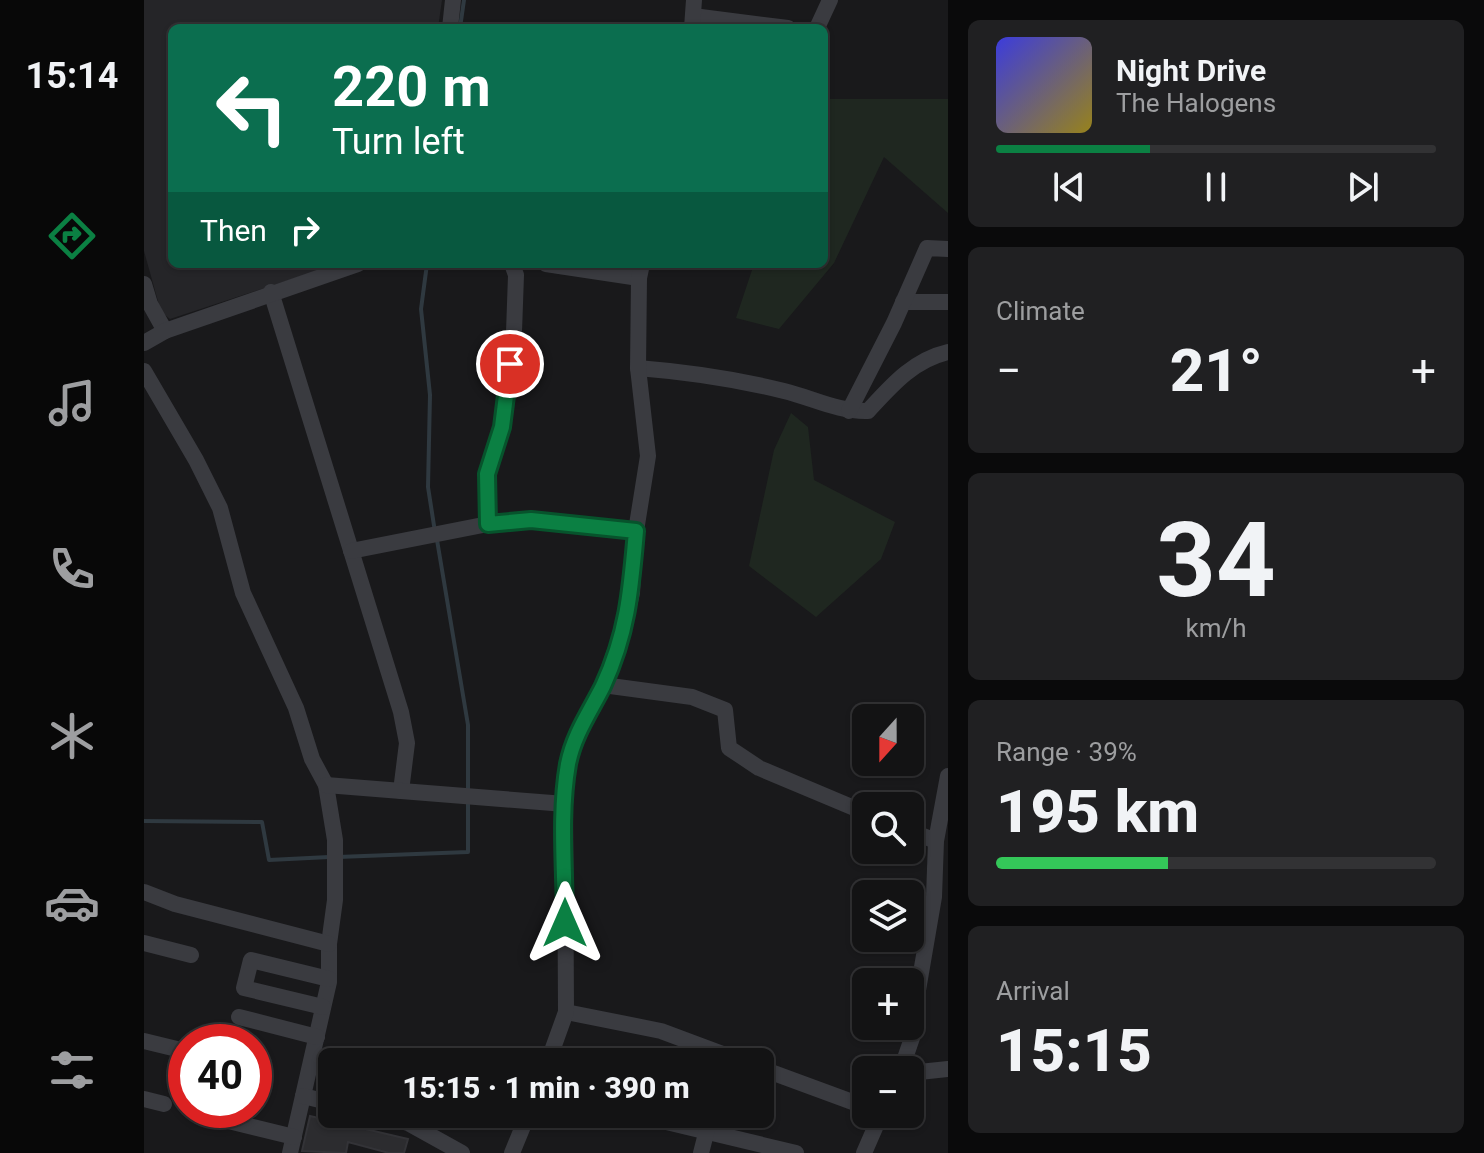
<!DOCTYPE html>
<html lang="en">
<head>
<meta charset="utf-8">
<style>
  :root { --surface:#131314; --page:#202022; --text:#f1f3f6; --muted:#9d9ea0; --line:#323234; --accent:#0b8043 }
  body { margin:0; font-family:Roboto,sans-serif; background:var(--page); color:var(--text); height:100vh; display:flex; flex-direction:column; font-size:30px; white-space:nowrap }
  * { box-sizing:border-box; margin:0 }
  p { font-size:26px; color:var(--muted) }
  .icon { flex:none; width:44px; height:44px; fill:none; stroke:currentColor; stroke-width:2; stroke-linecap:round; stroke-linejoin:round }
  .map { position:relative; flex:1; overflow:hidden }
  .panel { display:flex; flex-direction:column; gap:20px; padding:20px; background:#0a0a0b; width:536px }
  .panel>* { flex:none }
  .banner { position:absolute; left:24px; top:24px; width:660px; height:244px; border-radius:12px; box-shadow:0 2px 6px #0004,0 0 0 2px var(--line); background:#0b6e4f; color:#fff; overflow:hidden }
  .needle { width:52px; rotate:201deg }
  .tools { position:absolute; left:708px; top:704px; display:grid; gap:16px }
  .tools a { display:grid; place-items:center; width:72px; height:72px; border-radius:12px; background:var(--surface); box-shadow:0 2px 6px #0004,0 0 0 2px var(--line); font-size:40px }
  .speed { position:absolute; left:24px; top:1024px; display:flex; gap:16px; font-size:40px; font-weight:700; text-align:center }
  .speed>* { display:grid; place-content:center; width:104px; height:104px; border-radius:50%; background:var(--surface); box-shadow:0 2px 6px #0004,0 0 0 2px var(--line); line-height:1 }
  .speed .limit { border:12px solid #d22; background:#fff; color:#111 }
  .pin { position:absolute; display:grid; place-items:center; width:68px; height:68px; color:#fff; margin:-34px; border:4px solid #fff; border-radius:50%; box-shadow:0 2px 8px #0007 }
  .me { position:absolute; width:88px; margin:-44px; rotate:0deg; stroke-linejoin:round; filter:drop-shadow(0 0 6px #0008) }
  .turn { display:flex; align-items:center; gap:28px; height:168px; padding:0 32px; font-size:36px }
  .turn .icon { width:104px; height:104px; stroke-width:2.5 }
  .turn b { display:block; font-size:56px; line-height:68px }
  .then { display:flex; align-items:center; height:76px; padding:0 32px; background:#0003; gap:16px; font-size:30px }
  .big { font-size:60px; font-weight:800; line-height:1.1 }
  .panel .tile { flex:1; display:flex; flex-direction:column; justify-content:center; gap:12px; min-width:0; padding:0 28px; border-radius:12px; background:var(--page) }
  .panel .dial { align-items:center; gap:0 }
  .dial b { font-size:104px; line-height:1 }
  .song { display:flex; align-items:center; gap:24px }
  .cover { width:96px; height:96px; border-radius:12px; background:linear-gradient(135deg,hsl(240 70% 55%),hsl(50 70% 35%)) }
  .played { height:8px; border-radius:4px; background:linear-gradient(90deg,var(--accent) 35%,var(--line) 35%) }
  .keys { display:flex; justify-content:space-around; direction:ltr }
  .heat { display:flex; justify-content:space-between; align-items:center; font-size:44px; direction:ltr }
  .charge { height:12px; border-radius:6px; background:linear-gradient(90deg,#34c759 39%,var(--line) 0) }
  .trip { position:absolute; left:174px; top:1048px; width:456px; height:80px; border-radius:12px; background:var(--surface); box-shadow:0 2px 6px #0004,0 0 0 2px var(--line); font-weight:800; line-height:80px; text-align:center }
  main { display:flex; flex:1; min-height:0 }
  .tabs { display:flex; flex-direction:column; width:144px; justify-content:space-around; align-items:center; background:#080808; color:var(--muted) }
  .tabs .icon { width:56px; height:56px }
  .tabs .current { color:var(--accent) }
  .tabs b { font-size:36px; color:var(--text) }
  .map>svg:first-child { display:block }
  .built { fill:#252528 }
  .green { fill:#1f2720 }
  .lines { fill:none; stroke-linecap:round; stroke-linejoin:round }
  .stream { stroke:#2f3940; stroke-width:4 }
  .building { fill:#2c2c2f; stroke:#333337; stroke-width:2 }
  .minor { stroke:#3a3b40; stroke-width:16 }
  .route-casing { stroke:#07532c; stroke-width:20 }
  .route { stroke:#0b8043; stroke-width:14 }
</style>
</head>
<body>
<main>
<nav class="tabs">
<b>15:14</b>
<svg class="icon current" aria-label="directions" viewBox="0 0 24 24"><path d="M12 3l9 9-9 9-9-9zM9 14v-3h6M13 9l2 2-2 2"/></svg>
<svg class="icon" aria-label="music" viewBox="0 0 24 24"><path d="M9 18V5l10-2v13"/><circle cx="6" cy="18" r="3"/><circle cx="16" cy="16" r="3"/></svg>
<svg class="icon" aria-label="phone" viewBox="0 0 24 24"><path d="M5 4h4l2 5-3 2q2 4 5 5l2-3 5 2v4C11 20 4 13 5 4z"/></svg>
<svg class="icon" aria-label="climate" viewBox="0 0 24 24"><path d="M12 3v18M4 7l16 10M4 17L20 7"/></svg>
<svg class="icon" aria-label="car" viewBox="0 0 24 24"><path d="M5 17H2v-5l4-1 3-4h7l3 4 3 1v5h-3M9 17h6M6 11h13"/><circle cx="7" cy="17" r="2"/><circle cx="17" cy="17" r="2"/></svg>
<svg class="icon" aria-label="filters" viewBox="0 0 24 24"><path d="M4 7h16M4 17h16"/><circle cx="9" cy="7" r="2"/><circle cx="15" cy="17" r="2"/></svg>
</nav>
<div class="map">
<svg width="804" height="1153" viewBox="0 0 804 1153">
  <rect width="100%" height="100%" fill="#19191b"/>
  <polygon class="built" points="0,0 298,0 294,28 28,28 28,264 194,264 26,319 17,312 0,251"/>
  <g class="green">
    <polygon points="680,99 804,99 804,213 740,157 690,263 635,329 592,318 610,264 680,264"/>
    <polygon points="647,413 664,427 670,480 751,522 737,559 672,617 605,566 630,450"/>
  </g>
  <g class="lines">
    <g class="stream">
      <polyline points="316,28 320,0"/>
      <polyline points="283,264 277,309 286,395 284,487 291,532"/>
      <polyline points="293,540 324,725 324,793"/>
      <polyline points="0,821 118,822 125,860 185,857"/>
      <polyline points="194,857 324,852 324,802"/>
    </g>
  </g>
  <polygon class="building" points="166,1116 264,1139 260,1153 245,1153 204,1142 202,1153 158,1151"/>
  <g class="lines">
    <g class="minor">
      <polyline points="549,16 644,28"/>
      <polyline points="306,28 309,0"/>
      <polyline points="548,28 550,0"/>
      <polyline points="673,28 686,0"/>
      <polyline points="402,264 495,278"/>
      <polyline points="0,284 6,304 21,331"/>
      <polyline points="127,292 257,712 263,743 257,791"/>
      <polyline points="759,302 804,302"/>
      <polyline points="0,343 21,331 214,264"/>
      <path d="M 494,368 C 544,372 592,379 640,391 C 669,398 694,412 724,411 C 747,386 769,360 804,352"/>
      <polyline points="0,371 52,460 76,508 99,593 152,708 168,759 182,785 191,840 191,900 185,944 185,982 146,1153"/>
      <polyline points="705,411 750,323 783,248 804,249"/>
      <polyline points="344,524 343,474 358,427 370,332 372,275 368,264"/>
      <polyline points="207,551 344,524 387,520 492,531"/>
      <polyline points="459,685 548,697 581,710 585,748 615,768 722,813"/>
      <polyline points="182,785 421,804"/>
      <polyline points="766,831 792,841"/>
      <polyline points="0,892 31,904 185,944"/>
      <polyline points="0,943 47,955"/>
      <polyline points="179,1007 100,988 107,960 185,979"/>
      <polyline points="422,1012 517,1031 600,1062"/>
      <polyline points="95,1017 173,1037"/>
      <polyline points="0,1041 37,1050"/>
      <polyline points="404,1062 422,1012 421,804 424,765 432,735 459,685 480,626 488,593 492,531 504,456 494,368 495,278 498,264"/>
      <polyline points="616,1068 722,1107"/>
      <polyline points="757,1070 769,1035 772,1002 790,897 792,841 804,776"/>
      <polyline points="766,1073 804,1069"/>
      <polyline points="159,1096 188,1103"/>
      <polyline points="0,1099 20,1104"/>
      <polyline points="56,1114 150,1137"/>
      <polyline points="230,1114 264,1123 318,1153"/>
      <polyline points="489,1114 652,1153"/>
      <polyline points="368,1153 384,1114"/>
      <polyline points="557,1153 567,1114"/>
      <polyline points="720,1153 737,1114"/>
    </g>
  </g>
  <g class="lines">
    <g class="route-casing">
      <path id="route" d="M 366,364 L 358,427 L 343,474 L 344,524 L 387,520 L 492,531 C 487,588 484,632 459,686 C 446,712 430,734 424,764 C 415,815 421,871 421,923"/>
    </g>
    <use href="#route" class="route"/>
  </g>
</svg>
<div class="tools">
<a><svg class="needle" viewBox="-14 -14 28 28"><path d="M0-13l5 13h-10z" fill="#e53935"/><path d="M0 13l5-13h-10z" fill="#9d9ea0"/></svg></a>
<a><svg class="icon" aria-label="search" viewBox="0 0 24 24"><circle cx="10" cy="10" r="6"/><path d="M15 15l6 6"/></svg></a>
<a><svg class="icon" aria-label="layers" viewBox="0 0 24 24"><path d="M12 4l9 5-9 5-9-5zM3 14l9 5 9-5"/></svg></a>
<a>+</a>
<a>−</a>
</div>
<div class="speed"><div class="limit">40</div></div>
<div class="pin" style="left:366px;top:364px;background:#d93025"><svg class="icon" aria-label="arrive" viewBox="0 0 24 24"><path d="M6 21V4h12l-3 4 3 4H6"/></svg></div>
<svg class="me" style="left:421px;top:923px" viewBox="-20 -20 40 40"><path d="M0-17L14 15 0 8-14 15z" fill="#0b8043" stroke="#fff" stroke-width="4"/></svg>
<div class="trip">15:15 · 1 min · 390 m</div>
<div class="banner">
<div class="turn"><svg class="icon" aria-label="left" viewBox="0 0 24 24"><path d="M17 20v-9H6M10 6l-5 5 5 5"/></svg><div><b>220 m</b>Turn left</div></div>
<div class="then">Then<svg class="icon" aria-label="right" viewBox="0 0 24 24"><path d="M7 20v-9h11M14 6l5 5-5 5"/></svg></div>
</div>
</div>
<section class="panel">
<div class="tile">
<div class="song"><i class="cover"></i><div><b>Night Drive</b><p>The Halogens</p></div></div>
<div class="played"></div>
<div class="keys"><svg class="icon" aria-label="previous" viewBox="0 0 24 24"><path d="M18 5L8 12l10 7zM5 5v14"/></svg><svg class="icon" aria-label="pause" viewBox="0 0 24 24"><path d="M8 5v14M16 5v14"/></svg><svg class="icon" aria-label="next" viewBox="0 0 24 24"><path d="M6 5l10 7-10 7zM19 5v14"/></svg></div>
</div>
<div class="tile"><p>Climate</p>
<div class="heat"><a>−</a><b class="big">21°</b><a>+</a></div>
</div>
<div class="tile dial"><b>34</b><p>km/h</p></div>
<div class="tile"><p>Range · 39%</p><b class="big">195 km</b><div class="charge"></div></div>
<div class="tile"><p>Arrival</p><b class="big">15:15</b></div>
</section>
</main>
</body>
</html>
